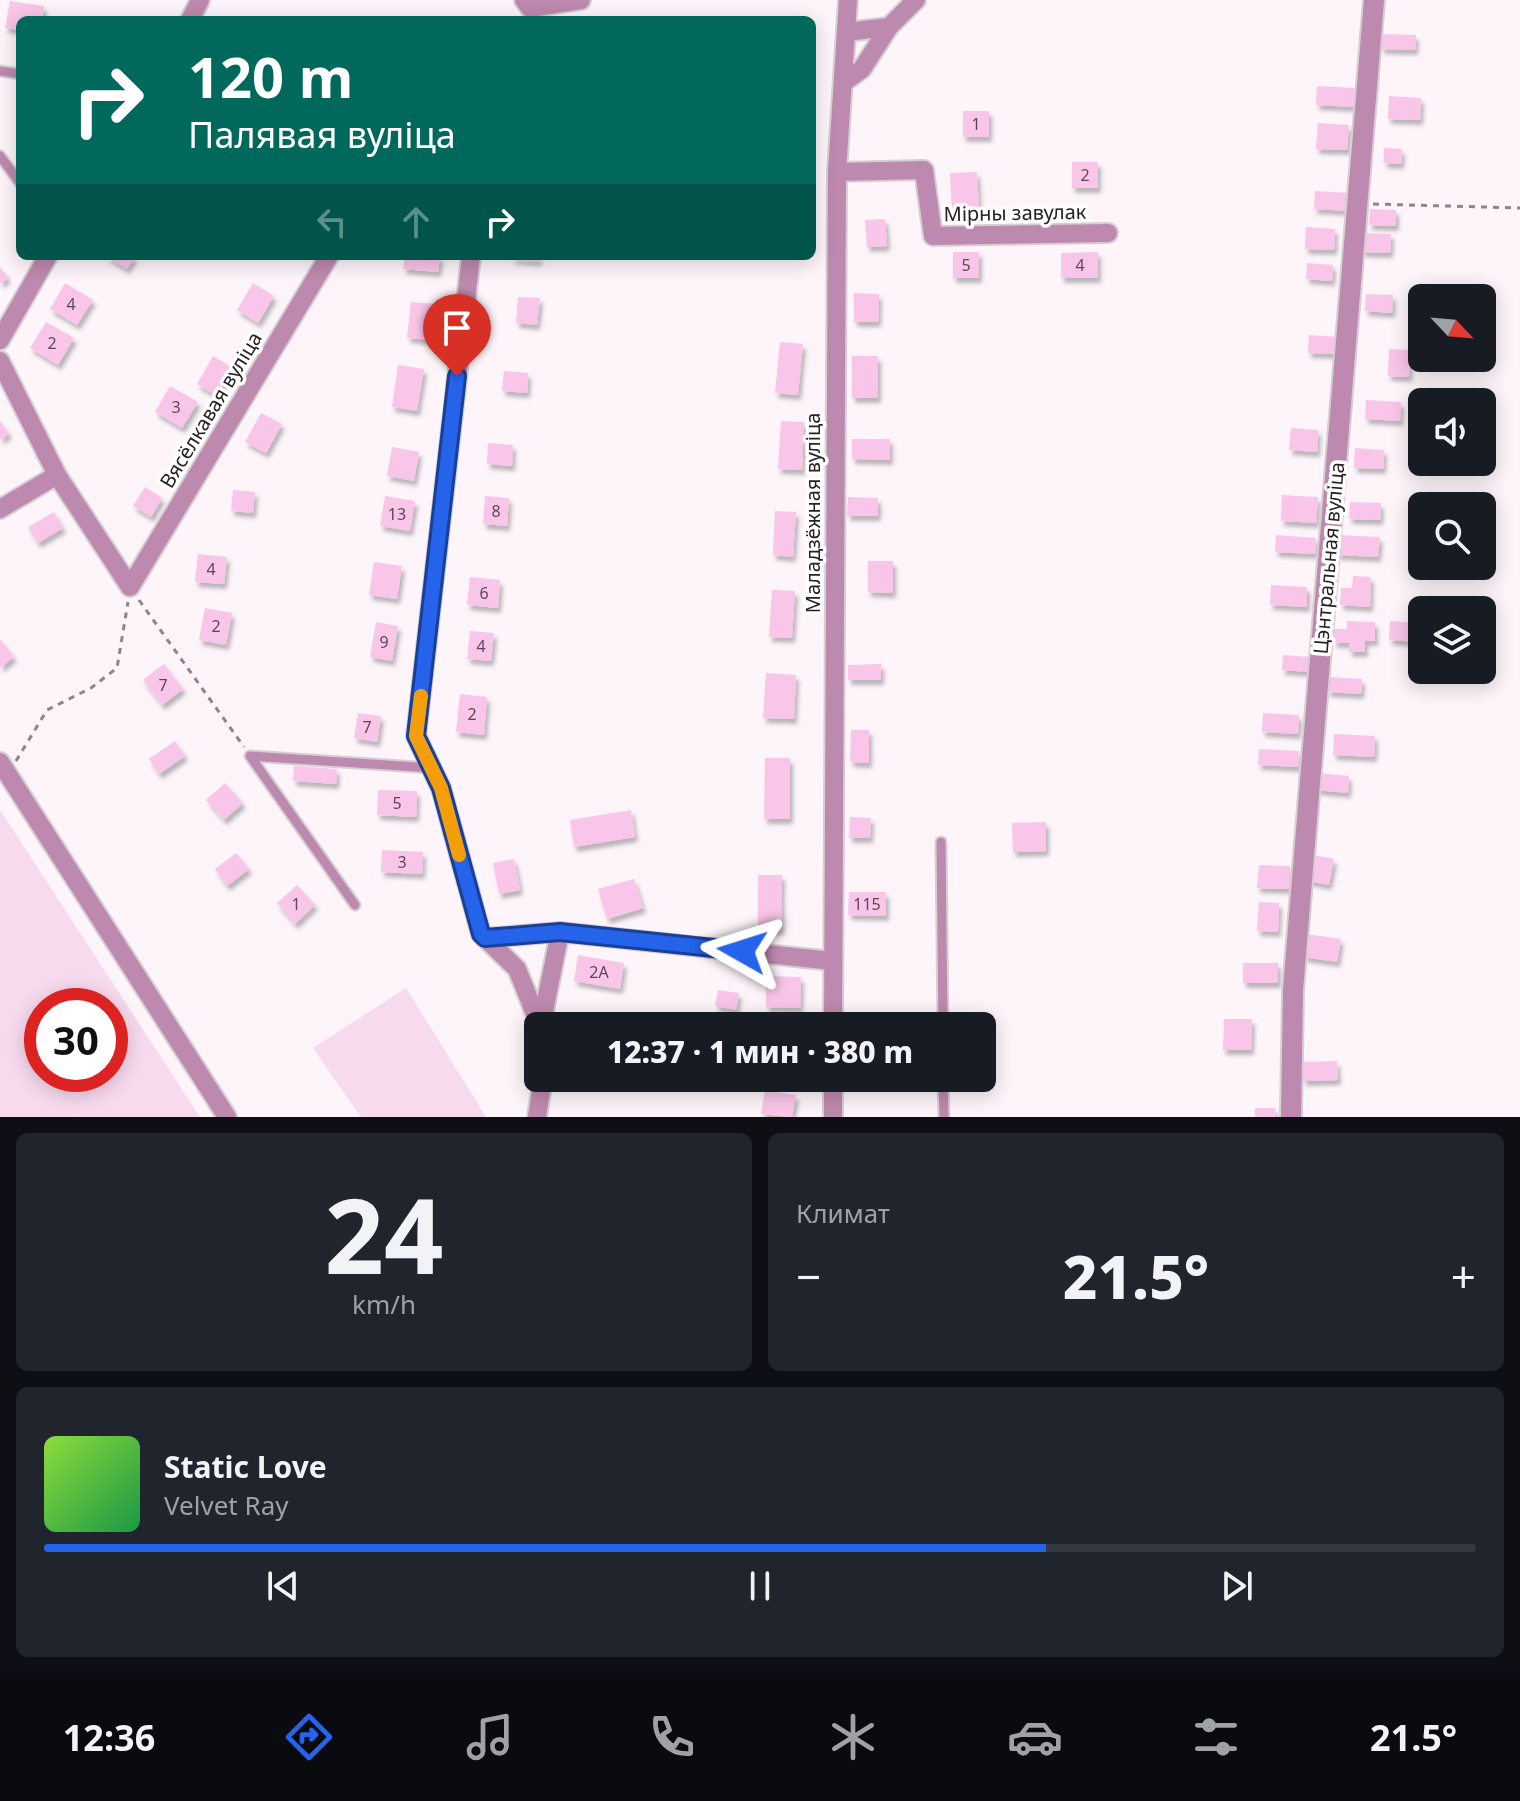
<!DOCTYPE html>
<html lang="ru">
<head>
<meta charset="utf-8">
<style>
  :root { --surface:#171b24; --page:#20242c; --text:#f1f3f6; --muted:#9ea1a6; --line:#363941; --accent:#2563eb }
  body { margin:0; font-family:"Noto Sans",sans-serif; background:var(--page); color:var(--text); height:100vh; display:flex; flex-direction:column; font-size:30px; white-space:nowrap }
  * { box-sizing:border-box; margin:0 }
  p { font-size:26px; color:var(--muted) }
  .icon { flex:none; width:44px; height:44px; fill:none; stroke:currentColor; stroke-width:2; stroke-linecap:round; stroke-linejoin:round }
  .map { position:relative; height:1117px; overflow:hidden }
  .side { display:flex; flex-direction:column; gap:16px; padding:16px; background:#0d0f14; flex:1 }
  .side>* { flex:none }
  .top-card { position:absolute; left:16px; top:16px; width:800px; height:244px; border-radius:12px; box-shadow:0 4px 20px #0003; background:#00695c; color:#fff; overflow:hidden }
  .needle { width:52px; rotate:116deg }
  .controls { position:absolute; left:1408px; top:284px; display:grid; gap:16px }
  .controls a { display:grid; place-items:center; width:88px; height:88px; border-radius:12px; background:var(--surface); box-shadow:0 4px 20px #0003; font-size:40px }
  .speed { position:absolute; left:24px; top:988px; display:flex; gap:16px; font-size:40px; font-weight:700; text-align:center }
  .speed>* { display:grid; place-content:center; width:104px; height:104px; border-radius:50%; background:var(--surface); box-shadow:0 4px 20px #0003; line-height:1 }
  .speed .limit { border:12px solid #d22; background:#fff; color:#111 }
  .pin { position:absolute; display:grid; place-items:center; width:68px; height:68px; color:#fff; margin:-82px -34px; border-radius:50% 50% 50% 0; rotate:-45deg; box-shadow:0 0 8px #0007 }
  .pin .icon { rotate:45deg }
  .me { position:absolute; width:88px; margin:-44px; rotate:276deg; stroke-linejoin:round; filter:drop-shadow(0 0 6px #0008) }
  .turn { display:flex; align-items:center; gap:28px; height:168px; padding:0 40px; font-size:36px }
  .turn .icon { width:104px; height:104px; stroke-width:2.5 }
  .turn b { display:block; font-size:56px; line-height:68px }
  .lanes { display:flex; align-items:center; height:76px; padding:0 40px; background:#0003; justify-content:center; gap:40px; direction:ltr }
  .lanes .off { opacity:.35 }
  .big { font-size:60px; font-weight:800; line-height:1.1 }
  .side .card { flex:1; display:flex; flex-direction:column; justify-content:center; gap:12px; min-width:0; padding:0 28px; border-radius:12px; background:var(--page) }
  .side .dial { align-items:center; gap:0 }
  .dial b { font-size:104px; line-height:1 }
  .song { display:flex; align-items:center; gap:24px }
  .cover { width:96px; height:96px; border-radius:12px; background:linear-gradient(135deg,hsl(90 70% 55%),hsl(140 70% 35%)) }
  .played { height:8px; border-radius:4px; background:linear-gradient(90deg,var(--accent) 70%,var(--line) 70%) }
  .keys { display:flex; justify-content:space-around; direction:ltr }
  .heat { display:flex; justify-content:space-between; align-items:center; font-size:44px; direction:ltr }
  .side .tiles { flex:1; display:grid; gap:16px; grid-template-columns:1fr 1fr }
  .card:last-child { grid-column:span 2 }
  .trip { position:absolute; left:524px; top:1012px; width:472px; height:80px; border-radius:12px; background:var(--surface); box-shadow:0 4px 20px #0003; font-weight:800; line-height:80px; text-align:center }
  .tabs { display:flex; height:128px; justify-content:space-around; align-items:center; background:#090b0e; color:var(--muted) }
  .tabs .icon { width:56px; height:56px }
  .tabs .on { color:var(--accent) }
  .tabs b { font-size:36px; color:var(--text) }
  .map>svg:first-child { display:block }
  .green { fill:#f8daee; fill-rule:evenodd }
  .building { fill:#f9c5e8; filter:url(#shadow) }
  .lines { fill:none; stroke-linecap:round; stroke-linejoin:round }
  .service-casing { stroke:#d6cfd4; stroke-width:13 }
  .minor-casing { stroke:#d6cfd4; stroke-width:22 }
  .tertiary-casing { stroke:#d6cfd4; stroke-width:24 }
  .path { stroke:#8c858a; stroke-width:3; stroke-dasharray:6 6; stroke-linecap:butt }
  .service { stroke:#be89ae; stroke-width:9 }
  .minor { stroke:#be89ae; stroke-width:18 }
  .tertiary { stroke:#be89ae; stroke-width:20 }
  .route-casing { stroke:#184099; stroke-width:20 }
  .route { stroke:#2563eb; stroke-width:14 }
  .slow { stroke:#f59e0b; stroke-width:14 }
  .labels { text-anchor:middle; stroke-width:7; stroke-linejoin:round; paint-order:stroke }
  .number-label { font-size:16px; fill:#5c4956 }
  .street-label { font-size:20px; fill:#272025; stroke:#fff }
</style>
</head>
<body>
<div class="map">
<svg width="1520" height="1117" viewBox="0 0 1520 1117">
  <defs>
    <filter id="shadow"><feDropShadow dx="3" dy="5" stdDeviation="2" flood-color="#0004"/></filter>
  </defs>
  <rect width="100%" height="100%" fill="#fdf5fa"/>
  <g class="green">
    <path d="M 0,810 L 200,1117 L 0,1117 ZM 42,1006 L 110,1006 L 110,1074 L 42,1074 Z"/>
    <polygon points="406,988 486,1117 361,1117 313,1048"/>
  </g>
  <g class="building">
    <polygon points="10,1 44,6 42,20 20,20 20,30 5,28"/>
    <polygon points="1381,34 1416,35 1415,50 1381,49"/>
    <polygon points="1317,86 1355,88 1354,107 1316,105"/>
    <polygon points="1389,96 1421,98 1420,120 1388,119"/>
    <rect x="963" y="111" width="26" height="26"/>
    <polygon points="1318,123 1349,125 1347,150 1316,149"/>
    <polygon points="1384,148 1402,149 1401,164 1384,163"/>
    <rect x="1072" y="162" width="26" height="26"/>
    <polygon points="977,172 979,209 952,211 950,173"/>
    <polygon points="1315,191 1352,193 1351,211 1314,209"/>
    <polygon points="1370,209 1396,210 1396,226 1369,225"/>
    <polygon points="885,219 887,246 867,247 865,220"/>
    <polygon points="1306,227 1335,229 1334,250 1305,249"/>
    <polygon points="1362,233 1391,234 1390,253 1361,252"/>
    <rect x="953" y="252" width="26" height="26"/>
    <polygon points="1098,252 1098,278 1061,278 1061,253"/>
    <polygon points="105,256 135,256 127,269"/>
    <polygon points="405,256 440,256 438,272 403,269"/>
    <polygon points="512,256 539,256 539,261 512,259"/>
    <polygon points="1307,263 1333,265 1332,281 1306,279"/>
    <polygon points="0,267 8,278 0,284"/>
    <polygon points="65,283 93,300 77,325 50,309"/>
    <polygon points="253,283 274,296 258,323 237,310"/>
    <polygon points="854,293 879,294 878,322 854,322"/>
    <polygon points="1366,294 1393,295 1392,313 1365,311"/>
    <polygon points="518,297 540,298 537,325 516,323"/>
    <polygon points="411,302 436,304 433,340 407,338"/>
    <polygon points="46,322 74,338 58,365 30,348"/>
    <polygon points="1309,335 1338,337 1337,354 1308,353"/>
    <polygon points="780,342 803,344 798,395 775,393"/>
    <polygon points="1389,349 1410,350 1409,377 1388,376"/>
    <polygon points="213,356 233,368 217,396 197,384"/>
    <rect x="852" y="356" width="26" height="42"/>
    <polygon points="398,365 424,369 417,411 392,407"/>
    <polygon points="504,371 528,373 527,393 502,391"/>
    <polygon points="170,386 198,402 182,428 155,412"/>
    <polygon points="1366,400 1401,402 1400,421 1365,419"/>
    <polygon points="261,413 282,424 266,453 245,442"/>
    <polygon points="0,421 9,434 0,440"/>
    <polygon points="781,421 804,422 802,470 778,469"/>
    <polygon points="1291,428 1318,430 1317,452 1289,450"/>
    <polygon points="852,439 890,439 890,460 852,459"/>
    <polygon points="488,443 513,445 512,466 487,464"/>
    <polygon points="392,447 419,452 414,481 387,476"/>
    <polygon points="1355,448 1384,450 1383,469 1354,468"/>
    <polygon points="145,487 162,498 151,517 133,506"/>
    <polygon points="233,490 255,492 253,513 231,511"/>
    <polygon points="1282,495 1318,497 1316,523 1281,521"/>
    <polygon points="385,496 415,501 410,531 380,526"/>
    <polygon points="485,496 509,498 507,526 483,524"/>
    <polygon points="848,497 878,498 878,516 847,516"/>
    <polygon points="1350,502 1381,503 1380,520 1349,519"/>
    <polygon points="775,511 796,512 793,557 773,555"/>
    <polygon points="54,512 63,528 38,543 28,527"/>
    <polygon points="1276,535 1316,538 1315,554 1275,552"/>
    <polygon points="1338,535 1380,537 1378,557 1337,555"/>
    <polygon points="198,554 227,557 224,584 195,582"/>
    <polygon points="868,561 893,561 893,593 868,592"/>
    <polygon points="374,562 402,566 397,599 369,595"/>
    <polygon points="1353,576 1371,577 1370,607 1340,605 1341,588 1352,588"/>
    <polygon points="470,577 500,580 498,608 467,605"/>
    <polygon points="1271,585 1307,587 1307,607 1270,605"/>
    <polygon points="772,590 795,591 792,638 769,637"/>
    <polygon points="205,608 232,613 226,645 199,640"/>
    <polygon points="1347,621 1375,622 1375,641 1365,641 1365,652 1349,652 1349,643 1334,643 1334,629 1347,629"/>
    <polygon points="1390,621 1420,623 1419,642 1389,640"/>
    <polygon points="376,622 398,626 392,661 370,657"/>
    <polygon points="470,631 494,633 491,661 467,659"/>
    <polygon points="0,639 14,657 0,668"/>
    <polygon points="1283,655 1311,657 1310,672 1282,670"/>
    <polygon points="164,664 183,689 162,705 143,680"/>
    <polygon points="881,664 881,680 848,680 848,665"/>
    <polygon points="766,673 796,675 794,719 763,718"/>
    <polygon points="1328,677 1362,679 1361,694 1327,692"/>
    <polygon points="460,694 487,697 484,735 456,732"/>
    <polygon points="358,713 381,716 377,742 354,738"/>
    <polygon points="1263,713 1299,715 1298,734 1262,732"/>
    <polygon points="851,730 869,730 869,763 850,762"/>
    <polygon points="1334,734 1375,736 1374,757 1333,755"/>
    <polygon points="175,741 185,756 159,774 149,759"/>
    <polygon points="1259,749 1299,751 1298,767 1258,765"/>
    <polygon points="765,758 790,758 790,819 764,819"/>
    <polygon points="294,766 337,769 336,784 293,781"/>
    <polygon points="1317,773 1349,776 1348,793 1316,790"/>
    <polygon points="225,783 243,803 224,820 206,800"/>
    <polygon points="378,790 417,791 416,817 377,815"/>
    <polygon points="631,810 635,837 574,847 570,820"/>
    <polygon points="850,817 871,818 870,838 849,838"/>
    <polygon points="1046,822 1046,851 1013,852 1012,823"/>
    <polygon points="382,850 423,852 422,874 381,872"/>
    <polygon points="236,853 249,869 227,886 215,869"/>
    <polygon points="1308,854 1334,859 1329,885 1303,880"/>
    <polygon points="514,859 520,890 499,894 493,863"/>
    <polygon points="1259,865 1290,866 1289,889 1257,888"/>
    <polygon points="758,875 782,875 781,930 758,930"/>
    <polygon points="634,879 643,908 607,919 598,889"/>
    <polygon points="297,885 315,905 295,924 277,903"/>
    <polygon points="849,892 886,892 886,916 848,915"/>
    <polygon points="1259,902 1279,903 1278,932 1257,931"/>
    <polygon points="1306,934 1341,939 1337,962 1303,957"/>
    <polygon points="578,955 624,963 620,989 574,981"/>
    <rect x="1243" y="963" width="35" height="20"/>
    <polygon points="766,976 801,977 800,1008 766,1007"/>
    <polygon points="718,990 739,993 736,1010 715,1006"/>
    <polygon points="663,1012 692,1017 691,1026 661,1026"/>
    <polygon points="872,1015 903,1016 903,1026 872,1026"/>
    <polygon points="1224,1019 1252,1019 1251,1050 1223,1050"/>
    <polygon points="1337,1061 1338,1080 1303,1081 1302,1062"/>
    <polygon points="765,1090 796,1095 792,1117 761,1114"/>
    <polygon points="1255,1108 1275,1108 1276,1117 1255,1117"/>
  </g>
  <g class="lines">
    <g class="service-casing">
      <g id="service">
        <polyline points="0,71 20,74"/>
        <polyline points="0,156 20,183"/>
        <polyline points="941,842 943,1026"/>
        <polyline points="355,905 250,756 432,768"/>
        <polyline points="943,1078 944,1117"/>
      </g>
    </g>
    <g class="minor-casing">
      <g id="minor">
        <polyline points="524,0 530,8 581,0"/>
        <polyline points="190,20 200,0"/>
        <polyline points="846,32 889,27 916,0"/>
        <polyline points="843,83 862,69 889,27"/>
        <polyline points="837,172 924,170 933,236 1108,233"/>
        <polyline points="471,256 416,736 441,788 481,934 517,969 540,1026"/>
        <polyline points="0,340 48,256"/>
        <polyline points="0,361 57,475 130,587 329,256"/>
        <polyline points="0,509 57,475"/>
        <polyline points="0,762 227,1117"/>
        <polyline points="485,938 560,932"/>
        <polyline points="541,1026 560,932 832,961"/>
        <polyline points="833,1026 837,172 848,0"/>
        <polyline points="833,1078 833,1117"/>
        <polyline points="537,1117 543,1078"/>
      </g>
    </g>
    <g class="tertiary-casing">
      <polyline id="tertiary" points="1291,1117 1293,990 1374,0"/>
    </g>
    <g class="path">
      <polyline points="1373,204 1520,208"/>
      <polyline points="139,600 244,747"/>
      <polyline points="16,761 47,710 91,688 117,668 128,602"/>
    </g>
    <use href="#service" class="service"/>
    <use href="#minor" class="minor"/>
    <use href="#tertiary" class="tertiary"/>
  </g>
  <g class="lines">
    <g class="route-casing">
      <polyline id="route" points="457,376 416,736 441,788 481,934 485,938 560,932 742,951"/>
    </g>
    <use href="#route" class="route"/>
    <polyline class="slow" points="421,696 416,736 441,788 459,855"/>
  </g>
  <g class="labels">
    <g class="number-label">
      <text x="976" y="130">1</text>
      <text x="1085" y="181">2</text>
      <text x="966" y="271">5</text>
      <text x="1080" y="271">4</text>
      <text x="71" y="310">4</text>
      <text x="52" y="349">2</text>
      <text x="176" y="413">3</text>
      <text x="496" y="517">8</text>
      <text x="397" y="520">13</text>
      <text x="211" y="575">4</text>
      <text x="484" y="599">6</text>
      <text x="216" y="632">2</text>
      <text x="384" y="648">9</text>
      <text x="481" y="652">4</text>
      <text x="163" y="691">7</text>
      <text x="472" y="720">2</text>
      <text x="367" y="733">7</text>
      <text x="397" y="809">5</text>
      <text x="402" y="868">3</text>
      <text x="296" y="910">1</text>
      <text x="867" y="910">115</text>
      <text x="599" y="978">2А</text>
    </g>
    <g class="street-label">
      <text transform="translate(1015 213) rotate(-1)" y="7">Мірны завулак</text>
      <text transform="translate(211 410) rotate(-59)" y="7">Вясёлкавая вуліца</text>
      <text transform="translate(813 513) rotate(-90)" y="7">Маладзёжная вуліца</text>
      <text transform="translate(1329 558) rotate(-85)" y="7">Цэнтральная вуліца</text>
    </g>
  </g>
</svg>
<div class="controls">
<a><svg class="needle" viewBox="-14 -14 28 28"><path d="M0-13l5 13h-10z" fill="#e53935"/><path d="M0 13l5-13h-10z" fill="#9ea1a6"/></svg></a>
<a><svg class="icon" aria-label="sound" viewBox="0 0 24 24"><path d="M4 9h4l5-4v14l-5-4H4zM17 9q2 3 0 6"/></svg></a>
<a><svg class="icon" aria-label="search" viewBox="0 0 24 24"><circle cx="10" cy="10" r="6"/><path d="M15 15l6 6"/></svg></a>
<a><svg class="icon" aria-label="layers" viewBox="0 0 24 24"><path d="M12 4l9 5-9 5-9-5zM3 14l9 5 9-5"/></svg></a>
</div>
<div class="speed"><div class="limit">30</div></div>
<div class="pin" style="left:457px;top:376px;background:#d93025"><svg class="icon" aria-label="arrive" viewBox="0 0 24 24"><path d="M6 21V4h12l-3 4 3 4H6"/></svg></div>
<svg class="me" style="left:742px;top:951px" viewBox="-20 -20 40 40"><path d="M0-17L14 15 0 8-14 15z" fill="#2563eb" stroke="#fff" stroke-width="4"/></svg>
<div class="trip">12:37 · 1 мин · 380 m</div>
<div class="top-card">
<div class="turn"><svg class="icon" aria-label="right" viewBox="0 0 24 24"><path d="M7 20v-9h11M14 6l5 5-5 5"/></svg><div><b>120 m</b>Палявая вуліца</div></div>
<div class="lanes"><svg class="icon off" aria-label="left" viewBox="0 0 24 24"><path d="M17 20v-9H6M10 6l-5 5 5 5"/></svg><svg class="icon off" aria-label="ahead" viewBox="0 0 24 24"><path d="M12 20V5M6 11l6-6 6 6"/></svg><svg class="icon" aria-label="right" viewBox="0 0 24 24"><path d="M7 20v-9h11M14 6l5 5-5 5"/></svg></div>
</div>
</div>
<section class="side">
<div class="tiles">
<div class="card dial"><b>24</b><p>km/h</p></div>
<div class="card"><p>Климат</p>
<div class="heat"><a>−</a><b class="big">21.5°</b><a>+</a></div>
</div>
<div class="card">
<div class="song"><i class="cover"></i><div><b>Static Love</b><p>Velvet Ray</p></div></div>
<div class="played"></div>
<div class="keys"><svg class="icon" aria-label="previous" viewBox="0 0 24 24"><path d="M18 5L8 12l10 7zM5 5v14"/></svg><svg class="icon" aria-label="pause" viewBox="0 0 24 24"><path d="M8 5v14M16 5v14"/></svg><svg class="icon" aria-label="next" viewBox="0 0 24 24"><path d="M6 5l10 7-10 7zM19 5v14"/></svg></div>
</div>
</div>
</section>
<nav class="tabs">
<b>12:36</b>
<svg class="icon on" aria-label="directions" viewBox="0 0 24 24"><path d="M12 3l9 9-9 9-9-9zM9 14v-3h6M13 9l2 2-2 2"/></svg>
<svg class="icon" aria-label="music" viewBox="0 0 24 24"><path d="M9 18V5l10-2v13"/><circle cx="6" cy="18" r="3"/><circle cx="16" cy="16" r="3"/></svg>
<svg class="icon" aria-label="phone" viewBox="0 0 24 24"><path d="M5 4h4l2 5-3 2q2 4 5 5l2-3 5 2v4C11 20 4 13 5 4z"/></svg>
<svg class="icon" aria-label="climate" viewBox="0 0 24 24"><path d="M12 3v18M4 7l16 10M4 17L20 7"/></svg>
<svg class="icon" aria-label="car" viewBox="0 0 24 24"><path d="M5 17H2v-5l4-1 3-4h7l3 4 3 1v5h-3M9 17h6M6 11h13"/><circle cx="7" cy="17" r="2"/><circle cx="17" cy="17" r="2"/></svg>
<svg class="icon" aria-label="filters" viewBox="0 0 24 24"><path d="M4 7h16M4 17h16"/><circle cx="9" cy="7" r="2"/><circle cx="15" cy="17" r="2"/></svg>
<b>21.5°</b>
</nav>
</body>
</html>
